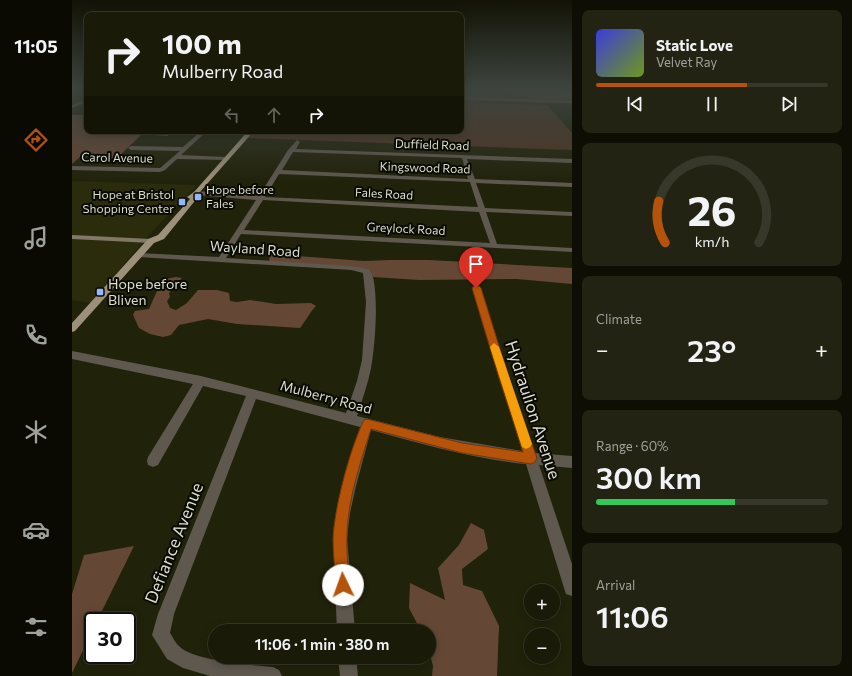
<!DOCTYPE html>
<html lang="en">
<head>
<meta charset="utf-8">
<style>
  :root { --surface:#191a08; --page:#222312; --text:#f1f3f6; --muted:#9fa19c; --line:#373829; --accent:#b45309 }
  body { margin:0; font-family:Commissioner,sans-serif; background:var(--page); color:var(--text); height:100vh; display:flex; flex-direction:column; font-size:15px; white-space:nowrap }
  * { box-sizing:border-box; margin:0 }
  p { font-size:13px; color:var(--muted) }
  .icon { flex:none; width:22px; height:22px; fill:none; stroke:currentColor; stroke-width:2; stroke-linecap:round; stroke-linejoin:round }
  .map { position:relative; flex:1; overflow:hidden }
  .sheet { display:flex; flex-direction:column; gap:10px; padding:10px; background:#0e0e04; width:280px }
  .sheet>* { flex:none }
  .hud { position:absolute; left:12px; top:12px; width:380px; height:122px; border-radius:8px; box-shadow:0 2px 10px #0003,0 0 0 1px var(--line); background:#191a08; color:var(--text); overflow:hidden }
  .controls { position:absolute; left:452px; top:584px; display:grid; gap:8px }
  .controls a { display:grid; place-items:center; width:36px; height:36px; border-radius:50%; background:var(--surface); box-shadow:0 2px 10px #0003,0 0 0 1px var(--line); font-size:20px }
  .speed { position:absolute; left:12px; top:612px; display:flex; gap:8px; font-size:20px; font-weight:700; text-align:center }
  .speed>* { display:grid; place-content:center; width:52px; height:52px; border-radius:50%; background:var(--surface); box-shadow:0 2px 10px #0003,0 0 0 1px var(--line); line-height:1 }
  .speed .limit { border:2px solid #111; border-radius:6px; background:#fff; color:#111 }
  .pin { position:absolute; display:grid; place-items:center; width:34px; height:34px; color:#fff; margin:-41px -17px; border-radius:50% 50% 50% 0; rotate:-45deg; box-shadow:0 0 4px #0007 }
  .pin .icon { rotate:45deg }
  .me { position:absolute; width:44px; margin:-22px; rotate:357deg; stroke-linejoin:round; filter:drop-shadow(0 0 3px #0008) }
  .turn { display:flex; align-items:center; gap:14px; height:84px; padding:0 12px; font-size:18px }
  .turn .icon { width:52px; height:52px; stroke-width:2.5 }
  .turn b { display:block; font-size:28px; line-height:34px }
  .lanes { display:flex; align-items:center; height:38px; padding:0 12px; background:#0003; justify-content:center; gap:20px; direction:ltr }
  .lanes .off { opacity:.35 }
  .big { font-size:30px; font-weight:600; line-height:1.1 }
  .sheet .tile { flex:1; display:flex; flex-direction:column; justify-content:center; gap:6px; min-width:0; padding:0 14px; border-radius:8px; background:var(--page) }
  .sheet .dial { align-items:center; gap:0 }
  .dial svg { height:104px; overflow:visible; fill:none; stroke:var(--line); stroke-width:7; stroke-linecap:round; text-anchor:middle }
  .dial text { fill:var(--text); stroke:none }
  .song { display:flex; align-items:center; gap:12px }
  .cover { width:48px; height:48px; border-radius:6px; background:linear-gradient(135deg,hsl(240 70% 55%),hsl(80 70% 35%)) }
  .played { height:4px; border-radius:2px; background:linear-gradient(90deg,var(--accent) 65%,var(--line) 65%) }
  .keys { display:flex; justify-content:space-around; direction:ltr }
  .heat { display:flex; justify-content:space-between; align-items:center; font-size:22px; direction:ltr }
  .charge { height:6px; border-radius:3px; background:linear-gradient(90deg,#34c759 60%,var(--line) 0) }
  .trip { position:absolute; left:136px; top:624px; width:228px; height:40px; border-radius:20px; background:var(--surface); box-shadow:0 2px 10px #0003,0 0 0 1px var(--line); font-weight:600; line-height:40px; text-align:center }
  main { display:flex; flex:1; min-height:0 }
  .tabs { display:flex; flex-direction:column; width:72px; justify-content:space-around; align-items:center; background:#0a0a03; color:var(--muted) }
  .tabs .icon { width:28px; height:28px }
  .tabs .current { color:var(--accent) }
  .tabs b { font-size:18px; color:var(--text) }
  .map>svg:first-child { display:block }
  .built { fill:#2a2c0b }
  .green { fill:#503423 }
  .forest { fill:#654735 }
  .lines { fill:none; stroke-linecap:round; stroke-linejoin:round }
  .minor { fill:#5e584e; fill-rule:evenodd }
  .secondary { fill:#817867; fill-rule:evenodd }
  .primary { fill:#9c907a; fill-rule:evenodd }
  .route { fill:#b45309; stroke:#753606 }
  .slow { fill:#f59e0b }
  .poi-dot { fill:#95b6fd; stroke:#0a0b03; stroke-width:1.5 }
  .labels { text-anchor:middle; stroke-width:4; stroke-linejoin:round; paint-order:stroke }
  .far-street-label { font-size:12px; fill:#dcdecf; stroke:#0a0b03 }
  .far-poi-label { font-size:12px; fill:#dcdecf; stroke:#0a0b03; text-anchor:start }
  .street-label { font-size:14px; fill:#dcdecf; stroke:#0a0b03 }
  .poi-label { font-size:14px; fill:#dcdecf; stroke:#0a0b03; text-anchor:start }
  .near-street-label { font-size:17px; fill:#dcdecf; stroke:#0a0b03 }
</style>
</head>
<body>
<main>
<nav class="tabs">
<b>11:05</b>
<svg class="icon current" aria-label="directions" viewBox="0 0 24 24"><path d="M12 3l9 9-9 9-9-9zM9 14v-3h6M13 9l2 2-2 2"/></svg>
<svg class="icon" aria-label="music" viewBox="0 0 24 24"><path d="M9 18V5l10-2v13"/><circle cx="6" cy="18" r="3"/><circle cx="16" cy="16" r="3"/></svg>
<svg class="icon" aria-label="phone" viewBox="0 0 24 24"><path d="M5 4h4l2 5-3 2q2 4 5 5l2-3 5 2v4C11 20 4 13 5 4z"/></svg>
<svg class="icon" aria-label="climate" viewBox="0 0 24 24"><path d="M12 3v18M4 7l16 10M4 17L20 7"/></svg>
<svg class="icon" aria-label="car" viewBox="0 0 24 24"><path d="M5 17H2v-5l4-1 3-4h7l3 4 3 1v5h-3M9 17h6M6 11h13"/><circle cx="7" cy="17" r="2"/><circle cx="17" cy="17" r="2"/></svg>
<svg class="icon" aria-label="filters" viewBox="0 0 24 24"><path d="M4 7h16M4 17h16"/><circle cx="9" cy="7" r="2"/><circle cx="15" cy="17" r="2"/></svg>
</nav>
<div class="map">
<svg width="500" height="676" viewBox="0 0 500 676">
  <rect width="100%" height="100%" fill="#21220a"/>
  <g class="built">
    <polygon points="0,88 15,88 15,97 0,105"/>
    <polygon points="0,181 125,185 77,235 19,303 0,300"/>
  </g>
  <g class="green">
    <polygon points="393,88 425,88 462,99 500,100 500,104 389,101 389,92 393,92"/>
    <polygon points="389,102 475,105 500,133 500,150 176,138 182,131 389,131"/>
  </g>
  <g class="forest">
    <polygon points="425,88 489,88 500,91 500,100 462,99"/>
    <polygon points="15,112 15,131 120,131 101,131 95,136 70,134 44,159 10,155 0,164 0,115 10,115"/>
    <polygon points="198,254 292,261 317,260 357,260 500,268 500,284 445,279 347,280 301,277 298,269 197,262"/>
    <path d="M 104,277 L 110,278 L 97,293 L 98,297 L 95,301 L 98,308 L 104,310 L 115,303 L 126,290 L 145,290 L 157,293 L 158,301 L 165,302 L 178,300 L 204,304 L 239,303 L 244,306 C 237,313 234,321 228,328 L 165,324 L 136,319 L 107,325 L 99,335 L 91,337 L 78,334 L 67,328 L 61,315 L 63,311 L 77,309 L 85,291 L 80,285 L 84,281 Z"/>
    <polygon points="399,523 412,530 416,549 390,569 391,585 410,591 427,626 425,676 360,676 361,666 357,650 357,631 349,631 337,608 338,583 373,600 366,568 387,545"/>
    <polygon points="62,546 25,621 21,621 21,630 0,673 0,594 12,555"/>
  </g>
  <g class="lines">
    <g class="minor">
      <polygon points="389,97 500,101 500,103 389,99"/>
      <polygon points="15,99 15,102 0,108 0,105"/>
      <polygon points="129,131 135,131 109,155 154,157 157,159 156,160 105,159 93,170 88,172 0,170 0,166 88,168 108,151 59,150 56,148 59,146 111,147"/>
      <path d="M 225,140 L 228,142 L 224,149 L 500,159 L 500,163 L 395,159 L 403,179 L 500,183 L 500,187 L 404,183 L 413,208 L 500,212 L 500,216 L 414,212 L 425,244 L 500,248 L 500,252 L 169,234 L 154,258 L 279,266 L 298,269 C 308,286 303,348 299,368 C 296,384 290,400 285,416 L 368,437 L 450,451 L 400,288 L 401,286 L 407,286 L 463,453 L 500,456 L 500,468 L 467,465 L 500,564 L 500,596 L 494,594 L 492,588 L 454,464 C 401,459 350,444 299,430 L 284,486 L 278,513 L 275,538 L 283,631 L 265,631 L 261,538 L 264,513 L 270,486 L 288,427 L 184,399 L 102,614 L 98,633 C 101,637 103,643 107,646 C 121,661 180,665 201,667 L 207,670 L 210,676 L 138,676 L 111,668 L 95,659 L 80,635 L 86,614 L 174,396 L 131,386 L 86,465 L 81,467 L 76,465 L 75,461 L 76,457 L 121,384 L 0,359 L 0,351 L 129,376 L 274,413 L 285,381 L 290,360 L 294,302 L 291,273 L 279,270 L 66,257 L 62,255 L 66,253 L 147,257 L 184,200 L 124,195 L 121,193 L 124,191 L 187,196 L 216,150 ZM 221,152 L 390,158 L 396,179 L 210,170 ZM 207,174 L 398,182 L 406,207 L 193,197 ZM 191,200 L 407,212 L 418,243 L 172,230 Z"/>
      <polygon points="266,657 284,657 286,676 268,676"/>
    </g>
    <polygon class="secondary" points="0,235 79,239 83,241 79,243 0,239"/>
    <polygon class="primary" points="176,131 182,131 127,193 126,197 92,239 82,243 3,331 0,332 0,323 76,239 86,235 118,199 115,197 122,192"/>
  </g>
  <linearGradient id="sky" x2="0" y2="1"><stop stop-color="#121306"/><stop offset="0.48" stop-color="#3d443e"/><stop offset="1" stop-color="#3d443e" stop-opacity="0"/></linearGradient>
  <rect width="500" height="183" fill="url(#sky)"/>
  <path class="route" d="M 402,286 L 407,286 L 409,288 L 437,378 L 465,458 L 463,462 L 459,464 L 390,453 L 299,429 C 288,464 275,502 275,538 C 274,553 277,569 278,585 L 276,590 L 271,592 L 266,590 L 264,585 C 263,569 261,554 261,539 C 262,509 278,448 292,420 L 295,419 L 390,443 L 451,452 L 427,378 L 400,288 Z"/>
  <polygon class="slow" points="422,343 427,347 460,444 458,447 454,449 450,447 449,444 418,347"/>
  <g class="poi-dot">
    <rect x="122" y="193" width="8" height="8" rx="2"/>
    <rect x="106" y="198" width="8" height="8" rx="2"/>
    <rect x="24" y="288" width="8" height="8" rx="2"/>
  </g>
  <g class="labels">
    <g class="far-street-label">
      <text transform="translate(360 145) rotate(2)" y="4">Duffield Road</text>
      <text transform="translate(45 158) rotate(1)" y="4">Carol Avenue</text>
      <text transform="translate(353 168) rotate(2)" y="4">Kingswood Road</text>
      <text transform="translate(312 194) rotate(3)" y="4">Fales Road</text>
      <text transform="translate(334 229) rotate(3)" y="4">Greylock Road</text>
    </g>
    <g class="far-poi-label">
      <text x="134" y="194">Hope before<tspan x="134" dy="14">Fales</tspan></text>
      <text x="102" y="199" text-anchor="end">Hope at Bristol<tspan x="102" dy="14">Shopping Center</tspan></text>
    </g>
    <g class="street-label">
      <text transform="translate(183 249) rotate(4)" y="5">Wayland Road</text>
      <text transform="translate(254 397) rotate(15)" y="5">Mulberry Road</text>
    </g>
    <g class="poi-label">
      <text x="36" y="289">Hope before<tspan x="36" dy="16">Bliven</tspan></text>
    </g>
    <g class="near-street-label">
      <text transform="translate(461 410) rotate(72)" y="6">Hydraulion Avenue</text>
      <text transform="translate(102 543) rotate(-68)" y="6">Defiance Avenue</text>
    </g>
  </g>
</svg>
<div class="controls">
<a>+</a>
<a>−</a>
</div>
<div class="speed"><div class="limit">30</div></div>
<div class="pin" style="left:404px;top:288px;background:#d93025"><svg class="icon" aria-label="arrive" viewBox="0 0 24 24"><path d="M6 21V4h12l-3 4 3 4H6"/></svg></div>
<svg class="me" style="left:271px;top:585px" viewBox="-20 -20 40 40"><circle r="19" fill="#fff"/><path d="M0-13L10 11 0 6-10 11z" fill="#b45309"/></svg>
<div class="trip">11:06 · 1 min · 380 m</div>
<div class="hud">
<div class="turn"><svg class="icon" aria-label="right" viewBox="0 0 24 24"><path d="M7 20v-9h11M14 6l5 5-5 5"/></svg><div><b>100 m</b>Mulberry Road</div></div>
<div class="lanes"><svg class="icon off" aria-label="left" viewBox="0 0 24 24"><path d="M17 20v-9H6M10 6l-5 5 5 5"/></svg><svg class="icon off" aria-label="ahead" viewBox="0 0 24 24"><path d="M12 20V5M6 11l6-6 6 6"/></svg><svg class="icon" aria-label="right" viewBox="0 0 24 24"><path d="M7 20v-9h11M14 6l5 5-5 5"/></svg></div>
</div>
</div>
<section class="sheet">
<div class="tile">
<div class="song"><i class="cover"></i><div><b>Static Love</b><p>Velvet Ray</p></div></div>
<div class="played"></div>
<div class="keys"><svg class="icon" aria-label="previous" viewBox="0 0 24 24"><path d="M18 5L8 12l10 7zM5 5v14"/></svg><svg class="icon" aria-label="pause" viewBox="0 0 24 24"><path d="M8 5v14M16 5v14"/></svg><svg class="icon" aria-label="next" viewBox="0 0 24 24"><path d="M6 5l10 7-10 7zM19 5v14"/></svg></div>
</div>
<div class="tile dial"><svg viewBox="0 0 100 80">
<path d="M14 69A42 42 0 1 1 86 69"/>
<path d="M14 69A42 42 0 0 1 9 37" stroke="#b45309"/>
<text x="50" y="56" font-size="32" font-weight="700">26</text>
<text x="50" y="72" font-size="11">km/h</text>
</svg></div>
<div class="tile"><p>Climate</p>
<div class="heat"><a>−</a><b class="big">23°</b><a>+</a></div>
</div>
<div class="tile"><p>Range · 60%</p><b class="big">300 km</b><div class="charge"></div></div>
<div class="tile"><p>Arrival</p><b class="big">11:06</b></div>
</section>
</main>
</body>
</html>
